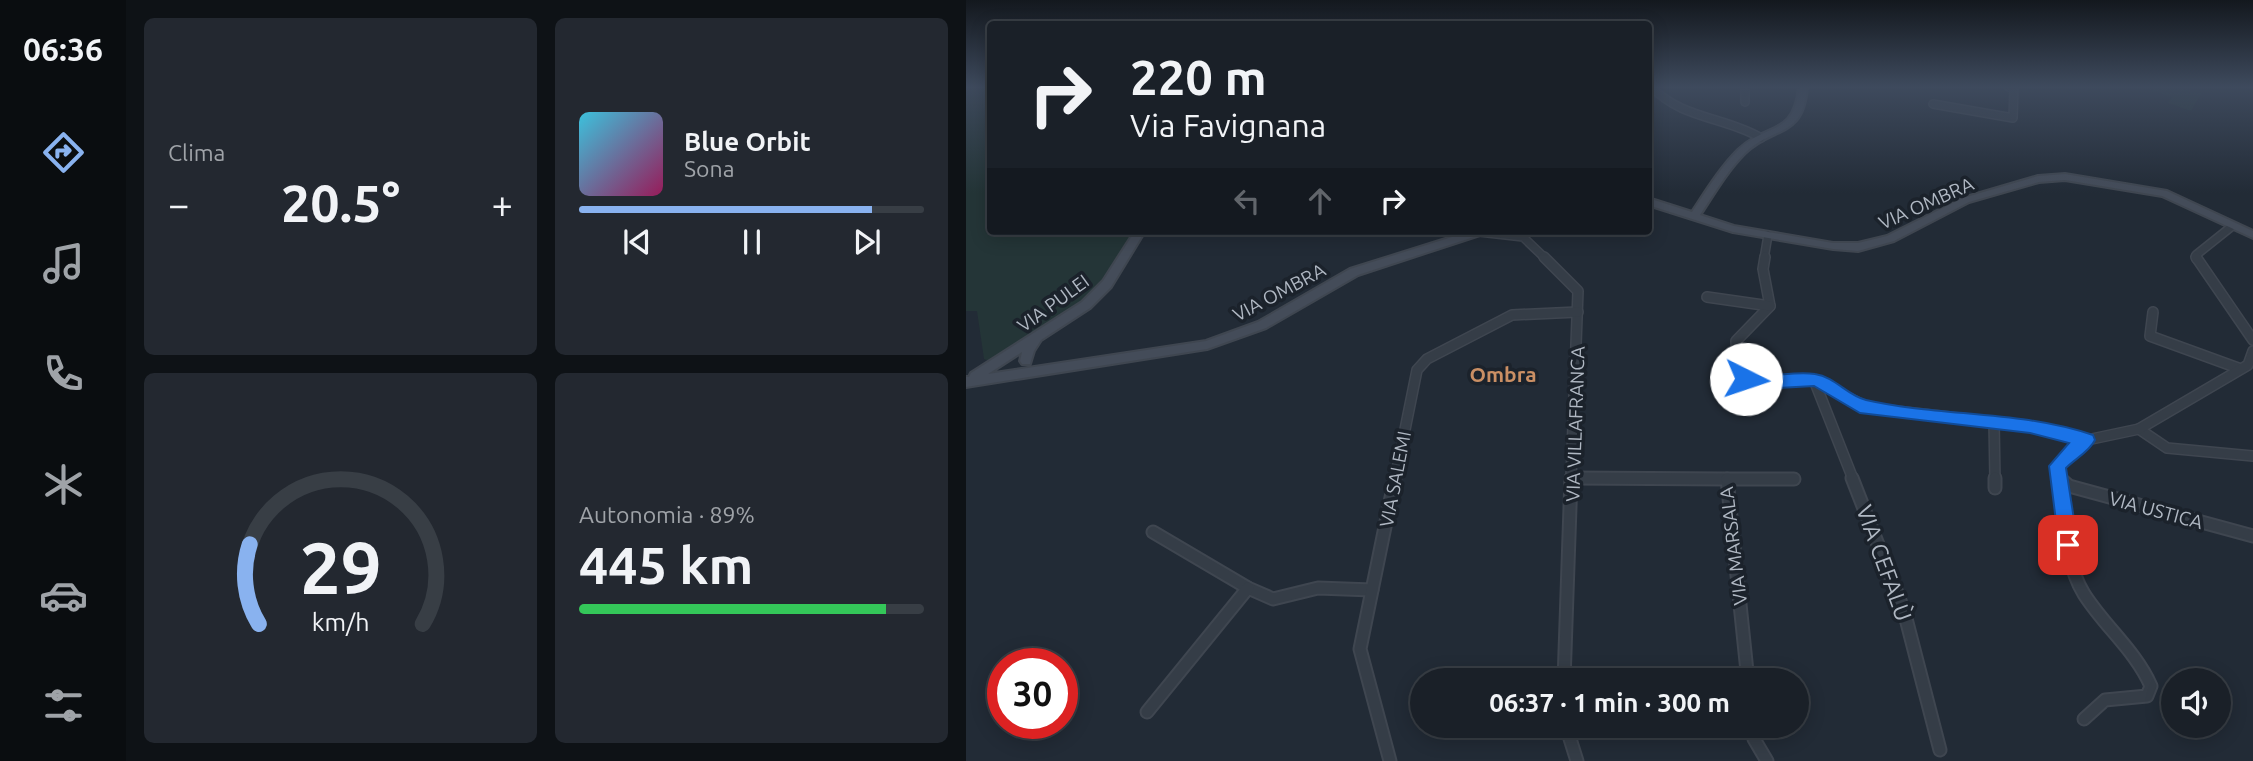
<!DOCTYPE html>
<html lang="it">
<head>
<meta charset="utf-8">
<style>
  :root { --surface:#1a2028; --page:#232830; --text:#f1f3f6; --muted:#9fa3a8; --line:#383e45; --accent:#89b2ef }
  body { margin:0; font-family:Ubuntu,sans-serif; background:var(--page); color:var(--text); height:100vh; display:flex; flex-direction:column; font-size:26px; white-space:nowrap }
  * { box-sizing:border-box; margin:0 }
  p { font-size:23px; color:var(--muted) }
  .icon { flex:none; width:38px; height:38px; fill:none; stroke:currentColor; stroke-width:2; stroke-linecap:round; stroke-linejoin:round }
  .map { position:relative; flex:1; overflow:hidden }
  .panel { display:flex; flex-direction:column; gap:18px; padding:18px; background:#0e1216; width:840px }
  .panel>* { flex:none }
  .top-card { position:absolute; left:21px; top:21px; width:665px; height:214px; border-radius:7px; box-shadow:0 4px 18px #0003,0 0 0 2px var(--line); background:#1a2028; color:var(--text); overflow:hidden }
  .tools { position:absolute; left:1195px; top:668px; display:grid; gap:14px }
  .tools a { display:grid; place-items:center; width:70px; height:70px; border-radius:50%; background:var(--surface); box-shadow:0 4px 18px #0003,0 0 0 2px var(--line); font-size:35px }
  .speed { position:absolute; left:21px; top:648px; display:flex; gap:14px; font-size:35px; font-weight:700; text-align:center }
  .speed>* { display:grid; place-content:center; width:91px; height:91px; border-radius:50%; background:var(--surface); box-shadow:0 4px 18px #0003,0 0 0 2px var(--line); line-height:1 }
  .speed .limit { border:10px solid #d22; background:#fff; color:#111 }
  .pin { position:absolute; display:grid; place-items:center; width:60px; height:60px; color:#fff; margin:-30px; border-radius:14px; box-shadow:0 4px 10px #0006 }
  .me { position:absolute; width:77px; margin:-38px; rotate:94deg; stroke-linejoin:round; filter:drop-shadow(0 0 5px #0008) }
  .turn { display:flex; align-items:center; gap:24px; height:147px; padding:0 28px; font-size:32px }
  .turn .icon { width:91px; height:91px; stroke-width:2.5 }
  .turn b { display:block; font-size:49px; line-height:60px }
  .lanes { display:flex; align-items:center; height:66px; padding:0 28px; background:#0003; justify-content:center; gap:35px; direction:ltr }
  .lanes .off { opacity:.35 }
  .big { font-size:52px; font-weight:700; line-height:1.1 }
  .panel .tile { flex:1; display:flex; flex-direction:column; justify-content:center; gap:10px; min-width:0; padding:0 24px; border-radius:10px; background:var(--page) }
  .panel .dial { align-items:center; gap:0 }
  .dial svg { height:182px; overflow:visible; fill:none; stroke:var(--line); stroke-width:7; stroke-linecap:round; text-anchor:middle }
  .dial text { fill:var(--text); stroke:none }
  .song { display:flex; align-items:center; gap:21px }
  .cover { width:84px; height:84px; border-radius:10px; background:linear-gradient(135deg,hsl(190 70% 55%),hsl(330 70% 35%)) }
  .played { height:7px; border-radius:4px; background:linear-gradient(90deg,var(--accent) 85%,var(--line) 85%) }
  .keys { display:flex; justify-content:space-around; direction:ltr }
  .heat { display:flex; justify-content:space-between; align-items:center; font-size:38px; direction:ltr }
  .charge { height:10px; border-radius:5px; background:linear-gradient(90deg,#34c759 89%,var(--line) 0) }
  .panel .tiles { flex:1; display:grid; gap:18px; grid-template-columns:repeat(2,1fr) }
  .trip { position:absolute; left:444px; top:668px; width:399px; height:70px; border-radius:35px; background:var(--surface); box-shadow:0 4px 18px #0003,0 0 0 2px var(--line); font-weight:700; line-height:70px; text-align:center }
  main { display:flex; flex:1; min-height:0 }
  .tab-bar { display:flex; flex-direction:column; width:126px; justify-content:space-around; align-items:center; background:#0a0d10; color:var(--muted) }
  .tab-bar .icon { width:49px; height:49px }
  .tab-bar .on { color:var(--accent) }
  .tab-bar b { font-size:32px; color:var(--text) }
  .map>svg:first-child { display:block }
  .green { fill:#243537 }
  .lines { fill:none; stroke-linecap:round; stroke-linejoin:round }
  .street-far2-casing { stroke:#3f4650; stroke-width:10 }
  .street-far1-casing { stroke:#3f4650; stroke-width:12 }
  .street-casing { stroke:#3f4650; stroke-width:15 }
  .secondary-casing { stroke:#3f4650; stroke-width:4 }
  .street-far2 { stroke:#353d47; stroke-width:7 }
  .street-far1 { stroke:#353d47; stroke-width:9 }
  .street { stroke:#353d47; stroke-width:11 }
  .secondary { fill:#444c59; fill-rule:evenodd }
  .route { fill:#1a73e8; stroke:#114b97; stroke-width:2 }
  .labels { text-anchor:middle; stroke-width:7; stroke-linejoin:round; paint-order:stroke }
  .street-label { font-size:19px; fill:#b0b8c3; stroke:#1b222b }
  .neighbourhood-label { font-size:21px; font-weight:bold; fill:#ca8f64; stroke:#1b222b }
  .near-street-label { font-size:23px; fill:#b0b8c3; stroke:#1b222b }
</style>
</head>
<body>
<main>
<nav class="tab-bar">
<b>06:36</b>
<svg class="icon on" aria-label="directions" viewBox="0 0 24 24"><path d="M12 3l9 9-9 9-9-9zM9 14v-3h6M13 9l2 2-2 2"/></svg>
<svg class="icon" aria-label="music" viewBox="0 0 24 24"><path d="M9 18V5l10-2v13"/><circle cx="6" cy="18" r="3"/><circle cx="16" cy="16" r="3"/></svg>
<svg class="icon" aria-label="phone" viewBox="0 0 24 24"><path d="M5 4h4l2 5-3 2q2 4 5 5l2-3 5 2v4C11 20 4 13 5 4z"/></svg>
<svg class="icon" aria-label="climate" viewBox="0 0 24 24"><path d="M12 3v18M4 7l16 10M4 17L20 7"/></svg>
<svg class="icon" aria-label="car" viewBox="0 0 24 24"><path d="M5 17H2v-5l4-1 3-4h7l3 4 3 1v5h-3M9 17h6M6 11h13"/><circle cx="7" cy="17" r="2"/><circle cx="17" cy="17" r="2"/></svg>
<svg class="icon" aria-label="filters" viewBox="0 0 24 24"><path d="M4 7h16M4 17h16"/><circle cx="9" cy="7" r="2"/><circle cx="15" cy="17" r="2"/></svg>
</nav>
<section class="panel">
<div class="tiles">
<div class="tile"><p>Clima</p>
<div class="heat"><a>−</a><b class="big">20.5°</b><a>+</a></div>
</div>
<div class="tile">
<div class="song"><i class="cover"></i><div><b>Blue Orbit</b><p>Sona</p></div></div>
<div class="played"></div>
<div class="keys"><svg class="icon" aria-label="previous" viewBox="0 0 24 24"><path d="M18 5L8 12l10 7zM5 5v14"/></svg><svg class="icon" aria-label="pause" viewBox="0 0 24 24"><path d="M8 5v14M16 5v14"/></svg><svg class="icon" aria-label="next" viewBox="0 0 24 24"><path d="M6 5l10 7-10 7zM19 5v14"/></svg></div>
</div>
<div class="tile dial"><svg viewBox="0 0 100 80">
<path d="M14 69A42 42 0 1 1 86 69"/>
<path d="M14 69A42 42 0 0 1 10 34" stroke="#89b2ef"/>
<text x="50" y="56" font-size="32" font-weight="700">29</text>
<text x="50" y="72" font-size="11">km/h</text>
</svg></div>
<div class="tile"><p>Autonomia · 89%</p><b class="big">445 km</b><div class="charge"></div></div>
</div>
</section>
<div class="map">
<svg width="1287" height="761" viewBox="0 0 1287 761">
  <rect width="100%" height="100%" fill="#222b36"/>
  <g class="green">
    <polygon points="0,87 24,87 24,231 168,231 130,289 111,307 24,361 18,359 11,311 0,311"/>
    <polygon points="1175,87 1213,87 1235,93 1225,111 1202,103 1206,97"/>
  </g>
  <g class="lines">
    <g class="street-far2-casing">
      <g id="street-far2">
        <path d="M 686,87 C 715,119 760,117 795,138"/>
        <polyline points="779,87 779,102"/>
        <polyline points="967,104 1047,118 1048,88 1043,87"/>
        <polyline points="513,232 557,237 580,259"/>
        <polyline points="798,259 802,235"/>
        <polyline points="1230,259 1230,255 1265,227"/>
      </g>
    </g>
    <g class="street-far1-casing">
      <g id="street-far1">
        <polyline points="578,257 612,291 605,479"/>
        <polyline points="799,257 797,269 804,306 770,341 772,372 792,383 848,380 903,408 1064,426 1121,440"/>
        <polyline points="1230,257 1287,340"/>
        <polyline points="741,297 804,306"/>
        <polyline points="1187,312 1184,336 1272,368"/>
        <polyline points="848,380 887,479"/>
        <polyline points="1028,422 1029,479"/>
        <polyline points="1173,429 1201,448 1287,456"/>
        <polyline points="607,478 761,479"/>
        <polyline points="429,479 451,370 461,359 546,315 612,312"/>
        <polyline points="761,479 828,479"/>
        <polyline points="1093,479 1091,466 1121,440 1173,429 1282,365 1287,351"/>
      </g>
    </g>
    <g class="street-casing">
      <g id="street">
        <polyline points="607,478 761,479 782,681"/>
        <polyline points="886,478 938,611 974,750"/>
        <polyline points="1029,478 1029,488"/>
        <path d="M 1093,478 C 1098,514 1098,562 1118,594 C 1139,627 1169,650 1185,686 L 1181,696 L 1139,700 L 1118,719"/>
        <polyline points="761,479 828,479"/>
        <polyline points="1096,480 1103,486 1287,536"/>
        <polyline points="187,532 282,588 307,599 352,588 406,590"/>
        <polyline points="598,681 605,478"/>
        <polyline points="181,712 282,588"/>
        <polyline points="600,726 611,761"/>
        <polyline points="787,726 788,739 801,761"/>
        <polyline points="424,761 394,649 429,478"/>
      </g>
    </g>
    <g class="secondary-casing">
      <g id="secondary">
        <path d="M 833,87 L 841,87 C 837,139 808,125 779,153 C 761,171 748,194 734,215 L 768,226 L 867,243 L 892,243 L 921,236 L 997,198 L 1072,176 L 1099,174 L 1201,191 L 1287,231 L 1287,238 L 1196,196 L 1099,180 L 1073,182 L 1003,202 L 928,241 L 892,251 L 867,249 L 767,232 L 682,205 L 682,198 L 726,212 C 740,191 754,168 772,150 C 801,122 828,137 833,87 Z"/>
        <polygon points="169,231 179,231 145,287 124,308 75,340 68,351 64,364 56,364 54,361 56,352 22,374 240,341 292,322 384,269 505,231 521,231 520,233 392,275 300,328 241,349 0,387 0,377 3,377 5,373 116,302 137,281"/>
      </g>
    </g>
    <use href="#street-far2" class="street-far2"/>
    <use href="#street-far1" class="street-far1"/>
    <use href="#street" class="street"/>
    <use href="#secondary" class="secondary"/>
  </g>
  <linearGradient id="sky" x2="0" y2="1"><stop stop-color="#13181e"/><stop offset="0.45" stop-color="#3e4a5d"/><stop offset="1" stop-color="#3e4a5d" stop-opacity="0"/></linearGradient>
  <rect width="1287" height="193" fill="url(#sky)"/>
  <path class="route" d="M 780,373 C 803,380 826,370 849,374 C 869,377 882,396 900,400 C 975,417 1053,410 1127,435 L 1129,440 C 1124,451 1109,459 1100,468 L 1112,545 L 1109,551 L 1102,554 L 1095,551 L 1093,545 L 1083,466 L 1103,443 L 1064,433 L 894,413 L 848,386 L 792,389 L 774,384 L 772,379 Z"/>
  <g class="labels">
    <g class="street-label">
      <text transform="translate(960 203) rotate(-24)" y="7">VIA OMBRA</text>
      <text transform="translate(313 292) rotate(-28)" y="7">VIA OMBRA</text>
      <text transform="translate(87 303) rotate(-36)" y="7">VIA PULEI</text>
      <text transform="translate(609 424) rotate(-88)" y="7">VIA VILLAFRANCA</text>
      <text transform="translate(429 479) rotate(-79)" y="7">VIA SALEMI</text>
      <text transform="translate(1190 510) rotate(15)" y="7">VIA USTICA</text>
      <text transform="translate(767 546) rotate(-97)" y="7">VIA MARSALA</text>
    </g>
    <g class="neighbourhood-label">
      <text x="537" y="382">Ombra</text>
    </g>
    <g class="near-street-label">
      <text transform="translate(918 563) rotate(70)" y="8">VIA CEFALÙ</text>
    </g>
  </g>
</svg>
<div class="tools">
<a><svg class="icon" aria-label="sound" viewBox="0 0 24 24"><path d="M4 9h4l5-4v14l-5-4H4zM17 9q2 3 0 6"/></svg></a>
</div>
<div class="speed"><div class="limit">30</div></div>
<div class="pin" style="left:1102px;top:545px;background:#d93025"><svg class="icon" aria-label="arrive" viewBox="0 0 24 24"><path d="M6 21V4h12l-3 4 3 4H6"/></svg></div>
<svg class="me" style="left:780px;top:379px" viewBox="-20 -20 40 40"><circle r="19" fill="#fff"/><path d="M0-13L10 11 0 6-10 11z" fill="#1a73e8"/></svg>
<div class="trip">06:37 · 1 min · 300 m</div>
<div class="top-card">
<div class="turn"><svg class="icon" aria-label="right" viewBox="0 0 24 24"><path d="M7 20v-9h11M14 6l5 5-5 5"/></svg><div><b>220 m</b>Via Favignana</div></div>
<div class="lanes"><svg class="icon off" aria-label="left" viewBox="0 0 24 24"><path d="M17 20v-9H6M10 6l-5 5 5 5"/></svg><svg class="icon off" aria-label="ahead" viewBox="0 0 24 24"><path d="M12 20V5M6 11l6-6 6 6"/></svg><svg class="icon" aria-label="right" viewBox="0 0 24 24"><path d="M7 20v-9h11M14 6l5 5-5 5"/></svg></div>
</div>
</div>
</main>
</body>
</html>
